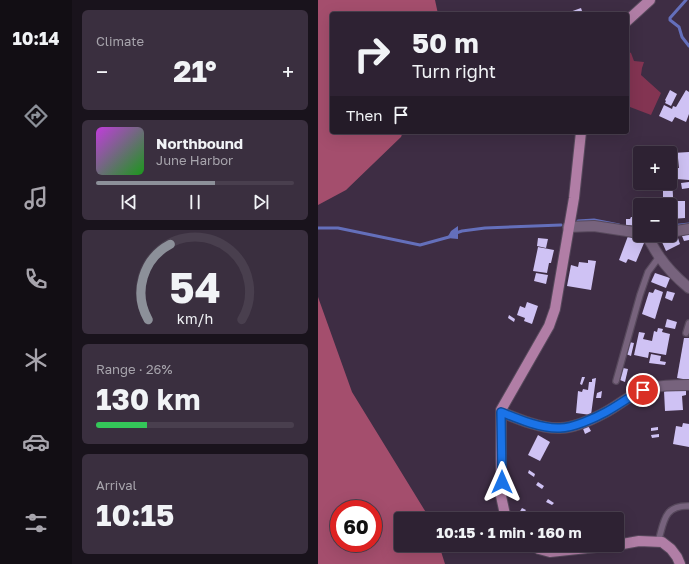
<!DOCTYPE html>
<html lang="en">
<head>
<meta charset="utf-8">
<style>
  :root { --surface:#2e2233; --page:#3a2f3f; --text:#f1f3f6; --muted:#a7a4ac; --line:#493f4e; --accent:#8c9099 }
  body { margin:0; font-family:"Golos Text",sans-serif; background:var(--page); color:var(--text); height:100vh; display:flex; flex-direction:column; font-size:15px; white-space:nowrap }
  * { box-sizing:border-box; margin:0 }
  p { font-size:13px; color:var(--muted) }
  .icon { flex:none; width:22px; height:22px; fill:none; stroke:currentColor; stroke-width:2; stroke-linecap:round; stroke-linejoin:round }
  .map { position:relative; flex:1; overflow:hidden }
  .drawer { display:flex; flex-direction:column; gap:10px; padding:10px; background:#19131c; width:246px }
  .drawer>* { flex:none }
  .hud { position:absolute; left:12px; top:12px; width:299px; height:122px; border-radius:4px; box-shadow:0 4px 16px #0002,0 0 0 1px var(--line); background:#2e2233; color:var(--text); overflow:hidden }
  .controls { position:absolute; left:315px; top:146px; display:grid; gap:8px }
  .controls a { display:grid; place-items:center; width:44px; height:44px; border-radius:4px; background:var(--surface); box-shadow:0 4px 16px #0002,0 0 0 1px var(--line); font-size:20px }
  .speed { position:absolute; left:12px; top:500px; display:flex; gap:8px; font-size:20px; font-weight:700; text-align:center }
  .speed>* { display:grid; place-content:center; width:52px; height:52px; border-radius:50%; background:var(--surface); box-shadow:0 4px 16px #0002,0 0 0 1px var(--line); line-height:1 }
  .speed .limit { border:6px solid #d22; background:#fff; color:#111 }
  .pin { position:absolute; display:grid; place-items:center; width:34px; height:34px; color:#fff; margin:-17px; border:2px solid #fff; border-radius:50%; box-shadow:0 1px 4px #0007 }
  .me { position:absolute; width:44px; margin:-22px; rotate:0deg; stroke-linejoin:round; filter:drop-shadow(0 0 3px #0008) }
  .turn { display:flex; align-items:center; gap:14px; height:84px; padding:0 16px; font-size:18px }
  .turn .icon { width:52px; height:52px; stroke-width:2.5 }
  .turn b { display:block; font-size:28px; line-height:34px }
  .then { display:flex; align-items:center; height:38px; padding:0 16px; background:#0003; gap:8px; font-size:15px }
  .big { font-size:30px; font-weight:700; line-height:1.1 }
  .drawer .card { flex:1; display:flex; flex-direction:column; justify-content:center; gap:6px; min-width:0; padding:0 14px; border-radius:6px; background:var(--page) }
  .drawer .dial { align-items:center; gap:0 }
  .dial svg { height:104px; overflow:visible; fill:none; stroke:var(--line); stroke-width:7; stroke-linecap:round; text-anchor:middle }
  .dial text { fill:var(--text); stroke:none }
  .song { display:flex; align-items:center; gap:12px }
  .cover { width:48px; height:48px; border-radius:6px; background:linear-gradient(135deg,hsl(290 70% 55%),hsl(120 70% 35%)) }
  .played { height:4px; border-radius:2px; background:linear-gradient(90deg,var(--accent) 60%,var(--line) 60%) }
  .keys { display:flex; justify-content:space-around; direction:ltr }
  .heat { display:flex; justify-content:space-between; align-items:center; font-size:22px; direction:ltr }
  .charge { height:6px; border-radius:3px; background:linear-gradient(90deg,#34c759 26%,var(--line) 0) }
  .trip { position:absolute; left:76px; top:512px; width:230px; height:40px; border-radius:4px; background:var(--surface); box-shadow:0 4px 16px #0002,0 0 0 1px var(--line); font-weight:700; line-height:40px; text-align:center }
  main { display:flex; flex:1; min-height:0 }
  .tabs { display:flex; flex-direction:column; width:72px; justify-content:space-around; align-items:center; background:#120e14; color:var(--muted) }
  .tabs .icon { width:28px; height:28px }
  .tabs .selected { color:var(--accent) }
  .tabs b { font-size:18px; color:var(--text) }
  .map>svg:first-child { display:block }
  .green { fill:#833452 }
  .forest { fill:#a44e6d; fill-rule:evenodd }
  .water { fill:#646fbb }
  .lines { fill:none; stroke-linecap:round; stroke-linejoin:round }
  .stream { stroke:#646fbb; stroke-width:3 }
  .building { fill:#cfc2f4 }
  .service-casing { stroke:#57495c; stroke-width:8 }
  .minor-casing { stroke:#57495c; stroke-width:12 }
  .primary-casing { stroke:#57495c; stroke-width:12 }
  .service { stroke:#77637d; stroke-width:5.5 }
  .minor { stroke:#77637d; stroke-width:10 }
  .primary { stroke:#b17ea6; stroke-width:10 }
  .route-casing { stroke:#114b97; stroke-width:10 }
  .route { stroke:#1a73e8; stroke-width:7 }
</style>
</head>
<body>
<main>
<nav class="tabs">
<b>10:14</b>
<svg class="icon selected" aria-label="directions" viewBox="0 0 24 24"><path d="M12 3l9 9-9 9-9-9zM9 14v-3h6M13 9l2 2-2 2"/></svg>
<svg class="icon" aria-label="music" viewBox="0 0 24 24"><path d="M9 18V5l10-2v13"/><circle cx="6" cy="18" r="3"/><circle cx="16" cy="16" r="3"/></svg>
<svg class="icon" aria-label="phone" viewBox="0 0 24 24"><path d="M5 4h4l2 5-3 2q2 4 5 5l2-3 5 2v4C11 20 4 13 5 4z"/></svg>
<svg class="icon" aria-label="climate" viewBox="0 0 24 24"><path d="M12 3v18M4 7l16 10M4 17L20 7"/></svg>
<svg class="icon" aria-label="car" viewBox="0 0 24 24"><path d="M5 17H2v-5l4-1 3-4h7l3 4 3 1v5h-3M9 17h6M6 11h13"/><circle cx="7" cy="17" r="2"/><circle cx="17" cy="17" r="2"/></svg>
<svg class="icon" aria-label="filters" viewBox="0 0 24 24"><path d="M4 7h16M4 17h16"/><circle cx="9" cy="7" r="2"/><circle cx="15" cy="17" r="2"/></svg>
</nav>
<section class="drawer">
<div class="card"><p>Climate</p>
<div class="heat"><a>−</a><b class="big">21°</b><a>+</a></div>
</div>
<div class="card">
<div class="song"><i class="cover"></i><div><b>Northbound</b><p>June Harbor</p></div></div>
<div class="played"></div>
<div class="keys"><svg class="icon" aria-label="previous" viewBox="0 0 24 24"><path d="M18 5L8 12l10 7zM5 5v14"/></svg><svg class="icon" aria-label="pause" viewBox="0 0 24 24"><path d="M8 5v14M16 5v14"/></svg><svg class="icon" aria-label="next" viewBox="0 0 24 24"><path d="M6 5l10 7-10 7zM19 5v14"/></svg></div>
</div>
<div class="card dial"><svg viewBox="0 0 100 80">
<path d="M14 69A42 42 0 1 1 86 69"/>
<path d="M14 69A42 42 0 0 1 31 11" stroke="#8c9099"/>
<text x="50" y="56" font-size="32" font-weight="700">54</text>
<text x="50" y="72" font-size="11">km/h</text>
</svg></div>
<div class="card"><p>Range · 26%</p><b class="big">130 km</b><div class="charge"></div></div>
<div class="card"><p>Arrival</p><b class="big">10:15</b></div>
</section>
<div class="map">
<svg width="371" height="564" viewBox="0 0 371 564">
  <rect width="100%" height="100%" fill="#3e2d44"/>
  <polygon class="green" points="309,51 313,53 316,61 326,62 324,68 323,75 343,93 333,115 312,107 310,111 309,111"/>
  <g class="forest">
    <polygon points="0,0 117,0 120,14 14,14 14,132 85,132 83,137 28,190 0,205"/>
    <path d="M 0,297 L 34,392 L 112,519 L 83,519 L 83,545 L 121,545 L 127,564 L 0,564 ZM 21,509 L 55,509 L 55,543 L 21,543 Z"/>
  </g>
  <polygon class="water" points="140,226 140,239 129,238 133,231"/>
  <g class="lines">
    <g class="stream">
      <polyline points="368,0 352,18 352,20 361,27 364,37 371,46"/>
      <polyline points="260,221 276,220 301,225"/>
      <polyline points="352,226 371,224"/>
      <polyline points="0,228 20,228 102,245 131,237"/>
      <polyline points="138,233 144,231 167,228 243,225"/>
    </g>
  </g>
  <g class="building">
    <polygon points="263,8 265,14 249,14 249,13"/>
    <polygon points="352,90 359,94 353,106 347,103 348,101 347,100"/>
    <polygon points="368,90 371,92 371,114 368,122 357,117 354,122 341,116 346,105 354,109 355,106 358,107"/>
    <polygon points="371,152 371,180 358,179 358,168 361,168 360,158 355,158 355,153"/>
    <polygon points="354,175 355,197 345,198 345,183 352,183 352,176"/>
    <polygon points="371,182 371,188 364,189 363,183"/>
    <rect x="334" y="200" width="10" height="5"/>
    <polygon points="353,201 367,201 367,218 353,219"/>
    <polygon points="313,217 320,217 319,226 308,225 308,219 312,219"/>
    <polygon points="371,234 371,240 366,241 364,236"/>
    <polygon points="310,236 326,243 318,262 310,259 308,263 301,260"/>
    <polygon points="356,236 357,239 360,238 362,244 348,251 344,242"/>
    <polygon points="220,238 230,239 228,248 219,246"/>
    <polygon points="220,247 236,250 233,263 231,263 229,273 215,271"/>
    <polygon points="270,260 278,261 273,290 249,286 253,265 260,267 261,262 270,263"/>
    <polygon points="218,273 230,275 228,284 216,281"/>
    <polygon points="337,273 352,278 348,288 333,282"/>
    <polygon points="337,289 345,292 337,319 324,314 331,292 335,293"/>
    <polygon points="349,291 357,293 354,301 347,298"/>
    <polygon points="209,302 220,306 214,324 206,321 207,318 199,315 202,306 207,308"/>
    <polygon points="191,315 197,319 196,322 190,318"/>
    <polygon points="349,319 359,322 357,329 347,327"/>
    <polygon points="340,328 345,329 344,332 352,334 348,355 331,352 330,358 316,355 321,332 327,333 325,339 334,341 336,331 339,332"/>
    <polygon points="366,338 371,338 371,380 359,378"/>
    <polygon points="311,342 316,343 313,356 308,354"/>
    <polygon points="333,354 343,356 342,361 348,362 347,365 331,363"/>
    <polygon points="305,368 310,369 307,382 302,380"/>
    <polygon points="264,377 267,377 264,385 262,384"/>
    <polygon points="278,378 273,415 258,413 260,391 264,392 265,389 270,390 271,382 274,382 274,379"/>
    <polygon points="368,389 368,395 364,396 365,410 347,411 346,391"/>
    <polygon points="284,391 283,398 278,398 279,393"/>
    <polygon points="365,423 371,424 371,447 355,444 358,426 364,427"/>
    <polygon points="269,424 273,431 267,434 264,426"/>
    <polygon points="340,427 340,430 333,431 333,428"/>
    <polygon points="341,434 341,437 334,438 333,435"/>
    <polygon points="220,435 232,442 222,461 210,455"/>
    <polygon points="211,470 217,474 216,477 210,473"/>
    <polygon points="220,482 226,486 224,489 218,485"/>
    <polygon points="230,499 236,503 234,505 228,502"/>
    <polygon points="204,508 208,510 204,515 201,513"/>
    <polygon points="218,511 230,519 213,519"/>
    <polygon points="209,512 212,514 209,519 207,519"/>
  </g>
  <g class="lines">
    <g class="service-casing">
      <g id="service">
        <polyline points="368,333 371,323"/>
        <polyline points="298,381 322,295 330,272 341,257"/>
        <path d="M 340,542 C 346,523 345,505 371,506"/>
      </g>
    </g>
    <g class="minor-casing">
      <g id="minor">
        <polyline points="250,227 276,226 322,233"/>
        <polyline points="352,232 371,229"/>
        <path d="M 328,235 C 333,242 336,249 341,256 C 349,268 360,279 371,288"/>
        <path d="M 183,412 C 200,419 224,429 242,428 C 256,428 277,418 288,412 C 301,405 312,395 325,390 C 340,385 356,385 371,385"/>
      </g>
    </g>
    <g class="primary-casing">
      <g id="primary">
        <polyline points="309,21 332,0"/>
        <polyline points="188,519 183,496 183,410 231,326 237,309 256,198 263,132"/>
        <polyline points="215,545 221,549 232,552 297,545"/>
        <polyline points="299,545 321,541 344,542 353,549 359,557 362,564"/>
      </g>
    </g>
    <use href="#service" class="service"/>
    <use href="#minor" class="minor"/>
    <use href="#primary" class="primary"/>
  </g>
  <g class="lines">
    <g class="route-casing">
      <path id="route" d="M 184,482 L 183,412 C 200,419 224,429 242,428 C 255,428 277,418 288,412 C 301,405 312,396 325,390"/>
    </g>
    <use href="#route" class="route"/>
  </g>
</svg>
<div class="controls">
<a>+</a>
<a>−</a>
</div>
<div class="speed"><div class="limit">60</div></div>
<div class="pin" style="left:325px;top:390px;background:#d93025"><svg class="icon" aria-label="arrive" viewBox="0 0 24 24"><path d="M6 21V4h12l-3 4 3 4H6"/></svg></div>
<svg class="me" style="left:184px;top:482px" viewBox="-20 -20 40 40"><path d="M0-17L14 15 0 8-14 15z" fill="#1a73e8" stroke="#fff" stroke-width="4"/></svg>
<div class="trip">10:15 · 1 min · 160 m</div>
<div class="hud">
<div class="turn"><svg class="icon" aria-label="right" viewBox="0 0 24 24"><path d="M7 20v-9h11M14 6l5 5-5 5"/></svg><div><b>50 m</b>Turn right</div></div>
<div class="then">Then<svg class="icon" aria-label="arrive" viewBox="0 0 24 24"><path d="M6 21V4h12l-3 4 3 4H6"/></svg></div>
</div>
</div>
</main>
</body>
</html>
